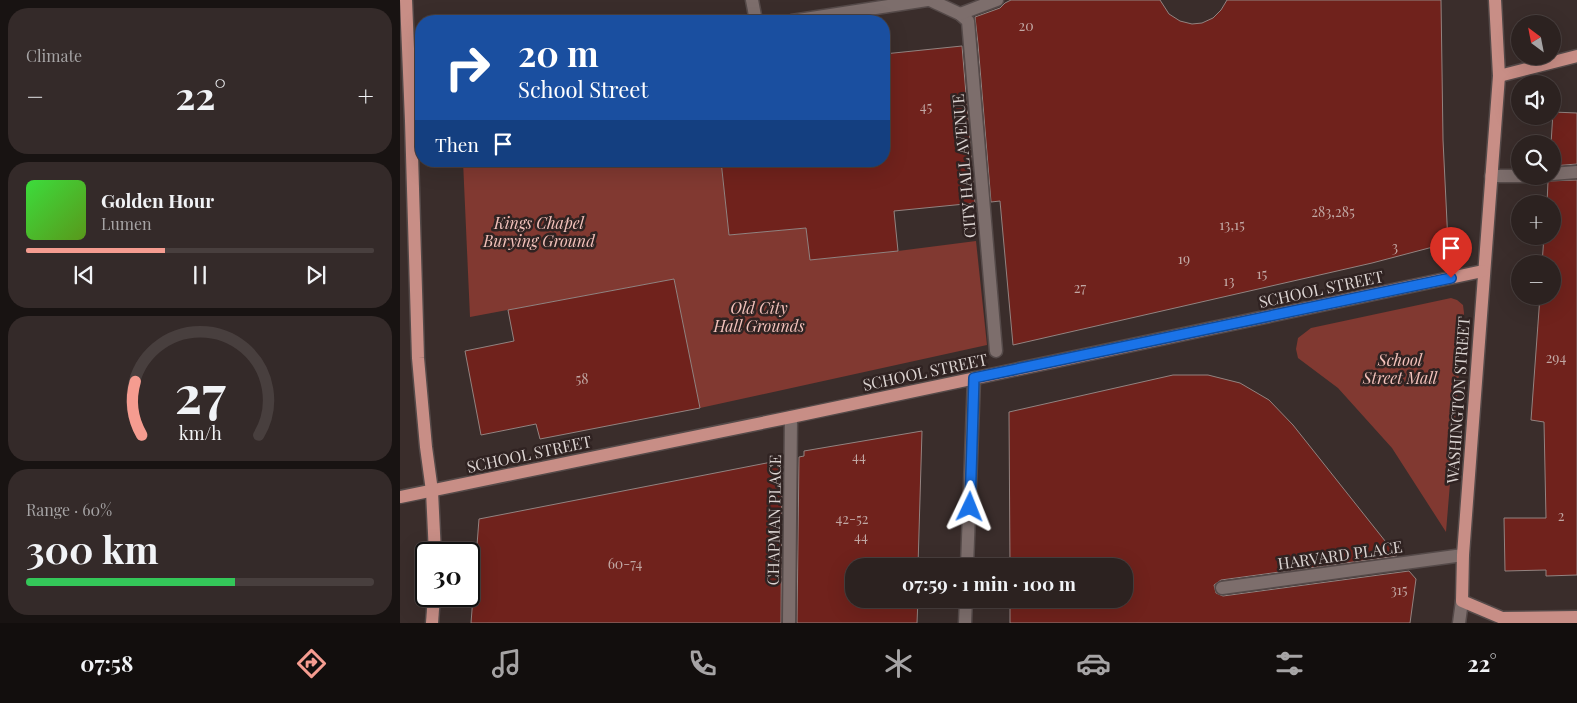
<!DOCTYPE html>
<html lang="en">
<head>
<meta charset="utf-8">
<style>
  :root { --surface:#2c2220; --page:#342a29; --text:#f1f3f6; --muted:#a6a4a5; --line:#483f3e; --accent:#f59c90 }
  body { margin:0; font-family:"Playfair Display",serif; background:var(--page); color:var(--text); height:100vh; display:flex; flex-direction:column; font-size:19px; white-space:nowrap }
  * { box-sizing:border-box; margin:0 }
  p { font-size:16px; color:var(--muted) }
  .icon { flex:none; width:28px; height:28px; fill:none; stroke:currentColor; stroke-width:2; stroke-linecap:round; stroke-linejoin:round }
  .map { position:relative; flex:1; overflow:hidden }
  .details { display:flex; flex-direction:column; gap:8px; padding:8px; background:#181312; width:400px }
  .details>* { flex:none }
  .banner { position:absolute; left:15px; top:15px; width:475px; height:152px; border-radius:20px; box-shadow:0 5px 20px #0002,0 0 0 1px var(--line); background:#1a4fa0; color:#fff; overflow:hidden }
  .needle { width:32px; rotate:328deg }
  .buttons { position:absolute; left:1111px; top:15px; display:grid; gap:10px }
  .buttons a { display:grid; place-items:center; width:50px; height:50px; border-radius:50%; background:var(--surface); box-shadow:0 5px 20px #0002,0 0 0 1px var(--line); font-size:25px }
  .speed { position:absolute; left:15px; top:542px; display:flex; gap:10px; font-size:25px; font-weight:700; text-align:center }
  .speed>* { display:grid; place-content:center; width:65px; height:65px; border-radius:50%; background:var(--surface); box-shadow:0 5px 20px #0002,0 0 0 1px var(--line); line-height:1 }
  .speed .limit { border:2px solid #111; border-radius:8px; background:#fff; color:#111 }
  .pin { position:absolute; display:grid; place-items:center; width:42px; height:42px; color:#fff; margin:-51px -21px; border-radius:50% 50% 50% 0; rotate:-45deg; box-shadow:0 0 5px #0007 }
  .pin .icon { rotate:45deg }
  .me { position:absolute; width:55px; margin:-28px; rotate:2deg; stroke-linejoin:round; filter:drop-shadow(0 0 4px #0008) }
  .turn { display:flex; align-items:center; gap:18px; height:105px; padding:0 20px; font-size:22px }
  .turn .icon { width:65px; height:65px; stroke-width:2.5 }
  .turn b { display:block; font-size:35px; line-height:42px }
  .then { display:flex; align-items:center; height:48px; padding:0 20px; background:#0003; gap:10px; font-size:19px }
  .big { font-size:38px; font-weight:700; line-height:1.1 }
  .details .tile { flex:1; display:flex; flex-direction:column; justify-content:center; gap:8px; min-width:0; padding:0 18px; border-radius:20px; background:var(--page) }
  .details .dial { align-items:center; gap:0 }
  .dial svg { height:130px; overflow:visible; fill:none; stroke:var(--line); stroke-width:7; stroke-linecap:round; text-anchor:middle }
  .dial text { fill:var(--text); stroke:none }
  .song { display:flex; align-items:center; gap:15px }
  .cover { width:60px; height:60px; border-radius:8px; background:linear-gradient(135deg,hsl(120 70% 55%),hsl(90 70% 35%)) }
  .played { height:5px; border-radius:2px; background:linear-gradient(90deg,var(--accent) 40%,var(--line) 40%) }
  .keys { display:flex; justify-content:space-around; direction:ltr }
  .heat { display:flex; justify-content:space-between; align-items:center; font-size:28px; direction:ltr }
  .charge { height:8px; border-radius:4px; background:linear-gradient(90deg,#34c759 60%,var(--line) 0) }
  .trip { position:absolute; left:445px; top:558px; width:288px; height:50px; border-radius:20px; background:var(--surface); box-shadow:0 5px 20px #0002,0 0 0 1px var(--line); font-weight:700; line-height:50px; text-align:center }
  .tab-bar { display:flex; height:80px; justify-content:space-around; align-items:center; background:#120e0d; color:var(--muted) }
  .tab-bar .icon { width:35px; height:35px }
  .tab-bar .current { color:var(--accent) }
  .tab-bar b { font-size:22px; color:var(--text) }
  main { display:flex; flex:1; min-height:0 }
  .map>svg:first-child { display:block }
  .green { fill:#813931 }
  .building { fill:#70221c; stroke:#928380 }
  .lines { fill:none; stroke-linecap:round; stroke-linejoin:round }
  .minor-casing { stroke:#554a49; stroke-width:15 }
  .major-casing { stroke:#554a49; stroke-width:15 }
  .minor { stroke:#7d6e6c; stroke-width:12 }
  .major { stroke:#c88e86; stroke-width:12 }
  .route-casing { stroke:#114b97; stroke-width:12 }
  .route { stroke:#1a73e8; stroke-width:9 }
  .labels { text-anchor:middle; stroke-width:5; stroke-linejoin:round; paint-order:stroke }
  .number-label { font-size:14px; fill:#c1a8a4 }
  .street-label { font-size:16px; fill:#dcd4d2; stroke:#302322 }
  .park-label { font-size:16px; font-style:italic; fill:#f3c2bb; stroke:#302322 }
</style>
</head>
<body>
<main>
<section class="details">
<div class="tile"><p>Climate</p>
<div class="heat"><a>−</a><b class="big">22°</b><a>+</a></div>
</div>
<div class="tile">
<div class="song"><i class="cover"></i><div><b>Golden Hour</b><p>Lumen</p></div></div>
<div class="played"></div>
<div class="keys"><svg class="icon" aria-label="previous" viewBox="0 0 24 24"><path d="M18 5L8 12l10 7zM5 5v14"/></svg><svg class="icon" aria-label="pause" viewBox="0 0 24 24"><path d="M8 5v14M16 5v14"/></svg><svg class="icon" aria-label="next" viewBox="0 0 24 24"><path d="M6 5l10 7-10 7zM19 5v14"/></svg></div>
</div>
<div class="tile dial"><svg viewBox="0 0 100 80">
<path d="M14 69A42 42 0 1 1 86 69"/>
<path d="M14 69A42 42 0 0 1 10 36" stroke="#f59c90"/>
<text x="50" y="56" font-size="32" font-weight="700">27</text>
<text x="50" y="72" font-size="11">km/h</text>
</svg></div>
<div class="tile"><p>Range · 60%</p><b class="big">300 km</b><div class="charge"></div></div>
</section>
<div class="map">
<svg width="1177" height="623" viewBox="0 0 1177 623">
  <rect width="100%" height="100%" fill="#3a2d2b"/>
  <g class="green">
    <polygon points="63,161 321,161 329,235 406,228 410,260 498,251 576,241 587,345 300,408 274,279 70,317"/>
    <polygon points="1051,298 1057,300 1063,305 1064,313 1046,532 992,448 938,388 898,358 896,349 898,338 911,328"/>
  </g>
  <g class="building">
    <polygon points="611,0 760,0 769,14 780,21 792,24 802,23 813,18 821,10 827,0 1041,0 1043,140 1048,243 972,263 613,345 600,201 591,202 578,44 575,17 600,8 605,3"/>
    <polygon points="562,46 575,203 494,211 498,251 410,260 406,228 329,235 321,161 484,161 484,54"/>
    <polygon points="1153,112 1177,113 1177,164 1152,166 1152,144 1151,144"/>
    <polygon points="1177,180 1177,575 1146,576 1146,570 1105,571 1104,518 1146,518 1144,422 1131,420 1140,296 1152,296 1152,264 1142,264 1144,236 1152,236 1152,204 1147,204 1148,181"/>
    <polygon points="274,279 300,408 140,439 136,424 81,435 65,351 114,341 108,310"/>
    <polygon points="773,375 808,375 840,383 869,400 893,425 997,556 821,580 814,585 816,593 823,596 1009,571 1016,579 1010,623 610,623 610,599 724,599 724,566 610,566 609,412"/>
    <polygon points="522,431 518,566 454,566 454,599 518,599 517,623 397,623 399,457 404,456 404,451"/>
    <polygon points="382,460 381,623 71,623 79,519"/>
  </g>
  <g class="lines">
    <g class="minor-casing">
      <g id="minor">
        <polyline points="352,0 356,21"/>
        <polyline points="530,0 560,14 568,21 596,351"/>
        <polyline points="560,14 597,0"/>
        <polyline points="392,21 527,0"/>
        <polyline points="1152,174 1177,172"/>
        <polyline points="1091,176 1136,176"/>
        <polyline points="567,566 574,378"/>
        <polyline points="822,588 1063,555"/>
        <polyline points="389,623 391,417"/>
        <polyline points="565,623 566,599"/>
        <polyline points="1059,623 1062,601"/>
      </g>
    </g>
    <g class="major-casing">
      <g id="major">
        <polyline points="6,0 11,121 18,358 26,447 32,491 35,554"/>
        <polyline points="1095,0 1099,76 1063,555 1062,601 1102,618 1177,617"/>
        <polyline points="1099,76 1177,56"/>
        <polyline points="0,497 391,417 1083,271"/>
        <polyline points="32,623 34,596"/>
      </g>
    </g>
    <use href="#minor" class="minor"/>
    <use href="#major" class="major"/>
  </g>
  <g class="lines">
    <g class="route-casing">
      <polyline id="route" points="570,507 574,378 1051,278"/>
    </g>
    <use href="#route" class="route"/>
  </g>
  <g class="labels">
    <g class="number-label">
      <text x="626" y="31">20</text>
      <text x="526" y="112">45</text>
      <text x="933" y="217">283,285</text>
      <text x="832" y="230">13,15</text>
      <text x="995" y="252">3</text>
      <text x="784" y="264">19</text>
      <text x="862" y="279">15</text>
      <text x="829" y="286">13</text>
      <text x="680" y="293">27</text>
      <text x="1156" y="363">294</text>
      <text x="182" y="384">58</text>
      <text x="459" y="462">44</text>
      <text x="1161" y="521">2</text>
      <text x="452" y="524">42-52</text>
      <text x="461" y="542">44</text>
      <text x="225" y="569">60-74</text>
      <text x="999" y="595">315</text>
    </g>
    <g class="street-label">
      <text transform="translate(564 166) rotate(-95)" y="6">CITY HALL AVENUE</text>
      <text transform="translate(921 289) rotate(-12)" y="6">SCHOOL STREET</text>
      <text transform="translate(525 372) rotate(-12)" y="6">SCHOOL STREET</text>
      <text transform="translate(1058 400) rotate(-86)" y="6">WASHINGTON STREET</text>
      <text transform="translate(129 454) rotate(-12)" y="6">SCHOOL STREET</text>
      <text transform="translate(374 520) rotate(-89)" y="6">CHAPMAN PLACE</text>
      <text transform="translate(940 555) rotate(-8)" y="6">HARVARD PLACE</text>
    </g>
    <g class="park-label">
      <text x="139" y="229">Kings Chapel<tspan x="139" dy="18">Burying Ground</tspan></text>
      <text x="359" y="314">Old City<tspan x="359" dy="18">Hall Grounds</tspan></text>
      <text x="1000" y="366">School<tspan x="1000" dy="18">Street Mall</tspan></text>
    </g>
  </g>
</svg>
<div class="buttons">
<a><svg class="needle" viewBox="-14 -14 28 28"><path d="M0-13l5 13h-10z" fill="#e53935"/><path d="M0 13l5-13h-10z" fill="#a6a4a5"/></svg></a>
<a><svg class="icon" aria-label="sound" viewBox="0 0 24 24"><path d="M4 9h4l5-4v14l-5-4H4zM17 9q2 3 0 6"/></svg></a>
<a><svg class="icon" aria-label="search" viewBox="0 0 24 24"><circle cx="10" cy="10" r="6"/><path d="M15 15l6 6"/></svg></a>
<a>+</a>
<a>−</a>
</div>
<div class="speed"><div class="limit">30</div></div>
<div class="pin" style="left:1051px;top:278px;background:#d93025"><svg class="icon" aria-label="arrive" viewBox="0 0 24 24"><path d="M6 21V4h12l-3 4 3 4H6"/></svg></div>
<svg class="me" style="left:570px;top:507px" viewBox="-20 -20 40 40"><path d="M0-17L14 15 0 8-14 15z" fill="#1a73e8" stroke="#fff" stroke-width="4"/></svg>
<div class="trip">07:59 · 1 min · 100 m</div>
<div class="banner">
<div class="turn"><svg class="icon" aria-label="right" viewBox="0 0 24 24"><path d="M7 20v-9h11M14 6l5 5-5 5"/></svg><div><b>20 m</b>School Street</div></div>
<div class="then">Then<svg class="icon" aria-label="arrive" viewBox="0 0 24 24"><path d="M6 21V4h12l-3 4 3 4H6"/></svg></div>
</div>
</div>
</main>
<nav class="tab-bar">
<b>07:58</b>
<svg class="icon current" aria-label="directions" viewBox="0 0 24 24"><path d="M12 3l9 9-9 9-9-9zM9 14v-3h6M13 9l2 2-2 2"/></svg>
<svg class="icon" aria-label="music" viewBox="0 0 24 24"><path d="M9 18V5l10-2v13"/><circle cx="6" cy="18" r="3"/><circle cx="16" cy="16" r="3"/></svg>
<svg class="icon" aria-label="phone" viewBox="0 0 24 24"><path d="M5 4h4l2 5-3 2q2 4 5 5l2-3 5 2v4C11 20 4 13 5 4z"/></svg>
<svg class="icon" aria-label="climate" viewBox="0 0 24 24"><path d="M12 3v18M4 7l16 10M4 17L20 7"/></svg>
<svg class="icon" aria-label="car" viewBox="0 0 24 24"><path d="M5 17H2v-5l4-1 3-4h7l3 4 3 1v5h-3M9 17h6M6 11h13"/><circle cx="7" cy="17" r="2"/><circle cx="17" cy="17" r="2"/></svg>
<svg class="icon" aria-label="filters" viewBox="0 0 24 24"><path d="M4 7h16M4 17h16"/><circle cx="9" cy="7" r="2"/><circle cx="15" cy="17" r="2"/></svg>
<b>22°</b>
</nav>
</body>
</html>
